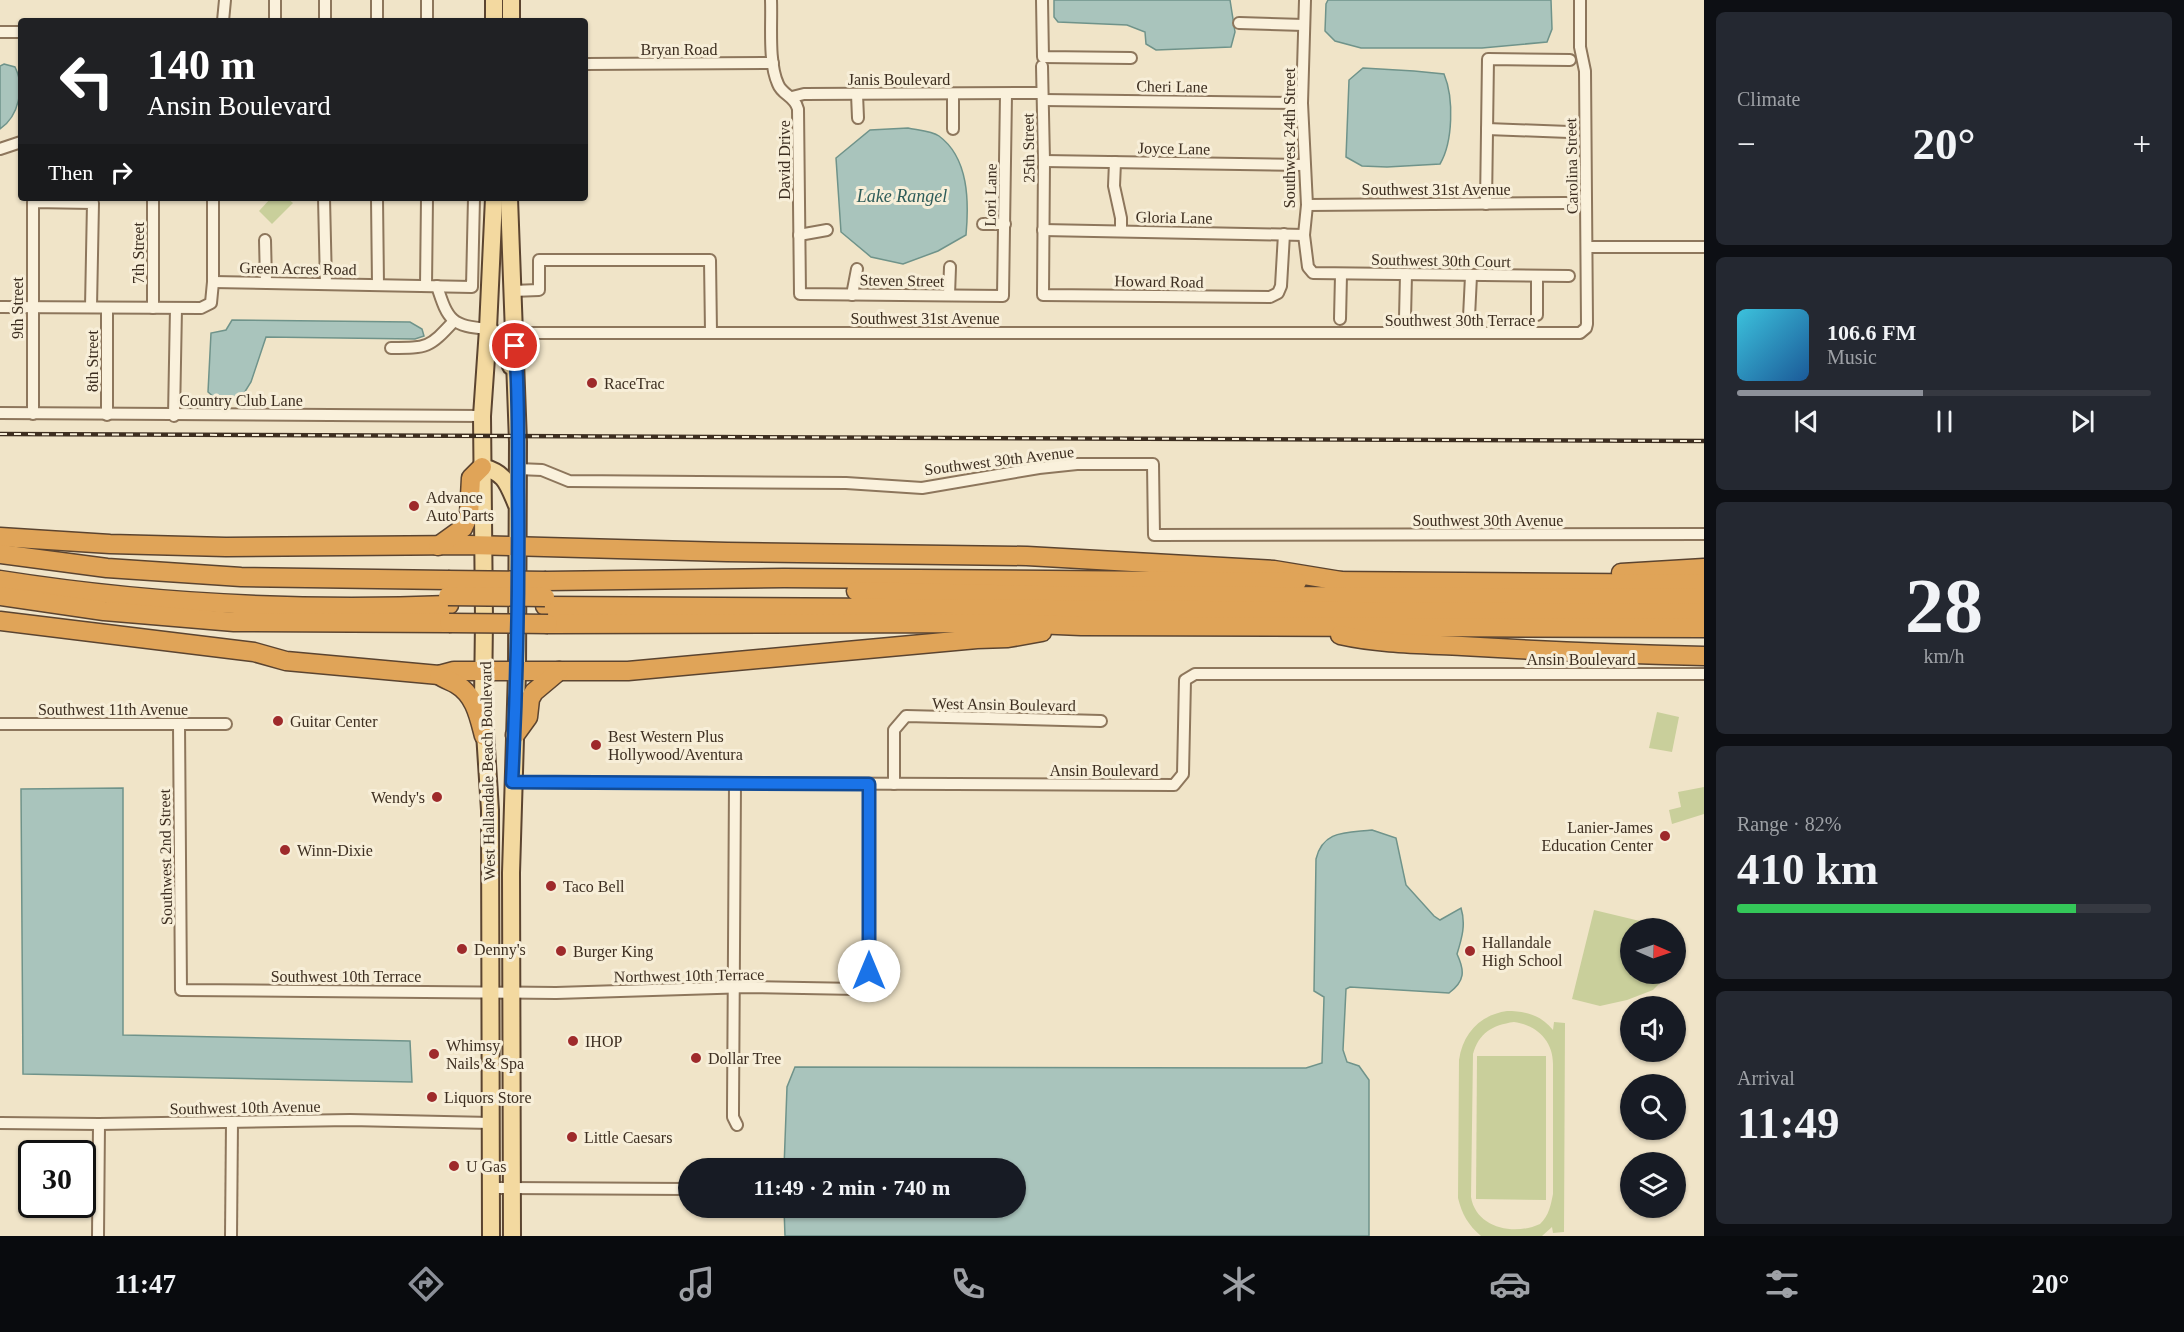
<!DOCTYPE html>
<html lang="en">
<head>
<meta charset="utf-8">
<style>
  :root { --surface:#171b24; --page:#242831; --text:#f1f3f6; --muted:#9ea1a6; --line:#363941; --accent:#8c9099 }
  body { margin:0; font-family:Georgia,serif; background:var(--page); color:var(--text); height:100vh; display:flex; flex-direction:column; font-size:22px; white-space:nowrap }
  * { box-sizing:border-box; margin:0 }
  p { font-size:20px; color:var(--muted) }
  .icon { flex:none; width:33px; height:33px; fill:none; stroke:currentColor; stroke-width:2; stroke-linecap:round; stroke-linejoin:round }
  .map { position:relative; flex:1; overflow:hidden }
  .details { display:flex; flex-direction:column; gap:12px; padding:12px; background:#0d0f14; width:480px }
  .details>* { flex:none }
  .guide { position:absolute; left:18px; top:18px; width:570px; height:183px; border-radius:6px; box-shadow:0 2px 4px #0004; background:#202124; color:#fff; overflow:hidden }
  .needle { width:39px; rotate:92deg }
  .buttons { position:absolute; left:1620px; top:918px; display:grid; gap:12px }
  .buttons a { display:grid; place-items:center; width:66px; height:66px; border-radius:50%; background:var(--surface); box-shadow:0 2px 4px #0004; font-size:30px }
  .speed { position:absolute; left:18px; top:1140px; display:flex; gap:12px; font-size:30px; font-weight:700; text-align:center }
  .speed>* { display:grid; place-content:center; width:78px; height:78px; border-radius:50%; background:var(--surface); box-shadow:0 2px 4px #0004; line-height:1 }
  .speed .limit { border:3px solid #111; border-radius:9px; background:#fff; color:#111 }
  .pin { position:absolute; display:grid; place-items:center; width:51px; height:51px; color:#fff; margin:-26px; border:3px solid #fff; border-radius:50%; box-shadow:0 2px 6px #0007 }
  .me { position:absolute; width:66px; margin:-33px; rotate:0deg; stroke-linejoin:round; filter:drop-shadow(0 0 4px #0008) }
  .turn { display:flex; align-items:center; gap:21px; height:126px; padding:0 30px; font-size:27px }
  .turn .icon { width:78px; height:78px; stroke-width:2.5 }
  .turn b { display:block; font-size:42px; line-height:51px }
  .then { display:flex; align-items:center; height:57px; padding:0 30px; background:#0003; gap:12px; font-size:22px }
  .big { font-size:45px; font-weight:700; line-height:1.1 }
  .details .card { flex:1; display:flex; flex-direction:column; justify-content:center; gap:9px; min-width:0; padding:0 21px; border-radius:9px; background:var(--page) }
  .details .dial { align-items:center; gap:0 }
  .dial b { font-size:78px; line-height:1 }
  .song { display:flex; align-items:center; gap:18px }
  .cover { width:72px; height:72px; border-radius:9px; background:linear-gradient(135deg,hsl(190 70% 55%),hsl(210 70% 35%)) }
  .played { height:6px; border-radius:3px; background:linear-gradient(90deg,var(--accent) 45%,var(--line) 45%) }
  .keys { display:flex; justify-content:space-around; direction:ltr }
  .heat { display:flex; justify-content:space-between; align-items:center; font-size:33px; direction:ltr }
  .charge { height:9px; border-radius:4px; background:linear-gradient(90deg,#34c759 82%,var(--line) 0) }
  .trip { position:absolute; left:678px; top:1158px; width:348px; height:60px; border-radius:30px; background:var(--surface); box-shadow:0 2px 4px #0004; font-weight:700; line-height:60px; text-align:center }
  .tabs { display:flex; height:96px; justify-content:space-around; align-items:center; background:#090b0e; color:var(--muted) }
  .tabs .icon { width:42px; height:42px }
  .tabs .active { color:var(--accent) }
  .tabs b { font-size:27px; color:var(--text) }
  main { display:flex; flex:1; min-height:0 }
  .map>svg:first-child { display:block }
  .green { fill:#c9cf9b; fill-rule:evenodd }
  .water { fill:#a9c4bc; stroke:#6f938a; stroke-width:1.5 }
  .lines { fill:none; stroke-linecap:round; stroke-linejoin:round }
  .street-casing { stroke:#8d765c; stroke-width:14 }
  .primary-casing { stroke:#5b4430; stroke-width:20 }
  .highway-casing { stroke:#5b4430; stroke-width:21 }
  .street { stroke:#faf1dc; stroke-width:10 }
  .primary { stroke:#f3d9a0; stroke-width:16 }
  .highway { stroke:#e0a458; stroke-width:18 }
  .rail-casing { stroke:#3d2e20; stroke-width:4.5 }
  .rail { stroke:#f7eed8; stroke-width:2; stroke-dasharray:7; stroke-linecap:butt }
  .highway-bridge-casing { stroke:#5b4430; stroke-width:21; stroke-linecap:butt }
  .highway-bridge { stroke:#e0a458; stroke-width:18 }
  .route-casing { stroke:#114b97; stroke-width:15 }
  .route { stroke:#1a73e8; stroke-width:10 }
  .poi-dot { fill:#9e2a2b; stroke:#f7eed8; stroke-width:2 }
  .labels { text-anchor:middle; stroke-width:6; stroke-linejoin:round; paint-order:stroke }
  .street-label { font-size:16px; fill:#3d2e20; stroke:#f7eed8 }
  .poi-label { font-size:16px; fill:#3d2e20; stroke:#f7eed8; text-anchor:start }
  .water-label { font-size:18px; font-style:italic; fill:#2f5d5a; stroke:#f7eed8 }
</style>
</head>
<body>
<main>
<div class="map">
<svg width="1704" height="1236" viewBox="0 0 1704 1236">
  <rect width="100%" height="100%" fill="#f0e4c8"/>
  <g class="green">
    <polygon points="271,198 287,198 293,203 272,224 259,211"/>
    <polygon points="1657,712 1679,717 1672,752 1649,748"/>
    <polygon points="1704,787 1704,814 1672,824 1669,810 1681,807 1678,792"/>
    <polygon points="1594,910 1669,928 1630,928 1630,974 1669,974 1653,990 1627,1000 1600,1006 1572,999"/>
    <path d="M 1507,1011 C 1526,1011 1541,1015 1553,1030 L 1554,1022 L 1565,1023 L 1564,1232 L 1553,1233 L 1552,1227 L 1542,1236 L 1481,1236 C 1468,1225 1462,1214 1458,1198 L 1459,1060 C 1463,1033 1480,1015 1507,1011 ZM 1514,1022 C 1536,1025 1553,1040 1553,1064 L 1553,1194 C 1551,1204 1549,1216 1540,1224 C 1514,1236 1476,1228 1471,1197 L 1473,1054 C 1479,1033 1492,1025 1514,1022 Z"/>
    <polygon points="1477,1056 1546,1056 1546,1200 1476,1199"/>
  </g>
  <g class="water">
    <polygon points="1054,0 1230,0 1235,32 1231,47 1156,50 1146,44 1145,32 1127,25 1058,22 1054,17"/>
    <polygon points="1328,0 1551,0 1552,29 1547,42 1482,48 1361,48 1335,41 1325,31 1326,4"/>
    <path d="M 4,64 L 15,67 C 25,87 19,116 0,129 L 0,66 Z"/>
    <path d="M 1363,68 L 1414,71 L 1444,74 C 1454,98 1453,142 1440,164 L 1387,167 L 1362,166 L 1346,157 L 1349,80 Z"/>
    <path d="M 908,128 C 917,130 932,131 939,136 C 969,158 969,202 966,235 L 938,251 L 903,264 L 871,257 L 841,232 L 836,158 L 870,130 Z"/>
    <polygon points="232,320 410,322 422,329 424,336 415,339 266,337 251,382 241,398 214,397 208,392 211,333 226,330"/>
    <polygon points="123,788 123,1035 410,1041 412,1082 23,1074 21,789"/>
    <path d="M 1372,830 L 1396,838 L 1406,885 L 1434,916 L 1440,920 L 1461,908 C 1466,924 1462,938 1457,954 C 1465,971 1465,981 1449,993 L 1350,987 L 1346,989 L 1343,1050 L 1347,1062 L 1359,1066 L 1369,1080 L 1369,1236 L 785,1236 L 784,1208 L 1016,1208 L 1016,1168 L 784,1168 L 787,1087 L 795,1067 L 1306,1068 L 1322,1063 L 1324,997 L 1314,991 L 1316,859 C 1323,830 1346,833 1372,830 Z"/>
  </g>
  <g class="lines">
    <g class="street-casing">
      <g id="street">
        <polyline points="427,0 427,21"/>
        <path d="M 771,0 C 772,24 768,62 778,84 C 782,95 795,96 798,109 L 800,294 L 1003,296 L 1006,94"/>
        <polyline points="1042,0 1043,57 1131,58"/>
        <polyline points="1305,0 1302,103 1307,205 1304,235 1308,267 1313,273 1569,276"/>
        <polyline points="223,21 225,0"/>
        <polyline points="275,21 275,0"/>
        <polyline points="325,21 325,0"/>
        <polyline points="377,21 377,0"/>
        <polyline points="1239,23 1304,25"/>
        <polyline points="0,32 21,32"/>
        <polyline points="585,64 773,63"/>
        <polyline points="1042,66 1044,161 1043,295 1270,297 1278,293 1281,286 1284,234"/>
        <polyline points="857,94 858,118"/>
        <polyline points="792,97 804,94 1038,93"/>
        <polyline points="1043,100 1302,103"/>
        <polyline points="953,129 953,95"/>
        <polyline points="1487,129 1569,132"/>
        <polyline points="0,149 21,142"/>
        <polyline points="1044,161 1304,165"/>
        <polyline points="1115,162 1114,186 1121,218 1121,231"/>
        <polyline points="324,198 326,284"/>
        <polyline points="377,198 378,285"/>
        <polyline points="1486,204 1488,59 1570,60"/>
        <polyline points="1307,205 1566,203"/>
        <polyline points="983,224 1005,224"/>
        <polyline points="1043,230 1304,235"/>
        <polyline points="799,235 827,230"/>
        <polyline points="265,240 266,282"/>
        <polyline points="1587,247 1704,247"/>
        <polyline points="213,282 472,287 474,198"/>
        <polyline points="426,286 427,198"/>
        <path d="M 437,286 C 448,321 452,326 488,329"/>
        <polyline points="512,291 539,290 539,260 710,260 711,332"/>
        <polyline points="852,295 857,269"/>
        <polyline points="949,295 950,267"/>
        <polyline points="0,307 201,308 211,303 213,282 213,198"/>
        <polyline points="153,308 153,198"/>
        <polyline points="1537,315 1537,276"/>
        <polyline points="1469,317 1471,276"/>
        <polyline points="1405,318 1406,274"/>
        <polyline points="1340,319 1341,275"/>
        <polyline points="514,333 1580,333 1586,328 1587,324 1585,71 1580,47 1580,0"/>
        <path d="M 391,348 C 428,348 429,348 454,321"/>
        <polyline points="0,413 482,416"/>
        <polyline points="33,414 33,202 93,203 91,307"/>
        <polyline points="107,415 107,308"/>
        <polyline points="174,416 176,308"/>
        <polyline points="518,469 542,470 569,481 846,483 922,488 1039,468 1077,464 1153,464 1154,535 1704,534"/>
        <polyline points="0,724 226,724"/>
        <polyline points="179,724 181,990 556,993 749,987 858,989 866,984 869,971 869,784"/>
        <polyline points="512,782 1174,785 1183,774 1185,680 1195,674 1704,674"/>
        <polyline points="735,783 733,1110 733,1117 737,1125"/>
        <polyline points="894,784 894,730 906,716 1101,721"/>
        <polyline points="0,1123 99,1124 350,1120 491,1123"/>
        <polyline points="491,1188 688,1189"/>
        <polyline points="98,1236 99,1124"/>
        <polyline points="231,1236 232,1122"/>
      </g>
    </g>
    <g class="primary-casing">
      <g id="primary">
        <polyline points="494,0 494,21"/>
        <polyline points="511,21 511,0"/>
        <polyline points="509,198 518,442 517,671 511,873 512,1236"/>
        <path d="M 488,329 C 501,339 506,351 511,366"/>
        <path d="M 482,467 C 505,473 507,482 516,503"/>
        <polyline points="491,1236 490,810 483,702 484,620 482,416 488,329 494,198"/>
      </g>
    </g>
    <g class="highway-casing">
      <g id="highway">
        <polyline points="0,537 110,544 226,547 469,545 727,552 1027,556 1274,570 1341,581"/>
        <polyline points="438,546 463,528 469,515 471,478 482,467"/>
        <polyline points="0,554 107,568 241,577 448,580"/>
        <polyline points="1621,573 1704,568"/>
        <path d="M 0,580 C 147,603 300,611 449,605"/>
        <polyline points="546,581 784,578 1297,582"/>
        <polyline points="1331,581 1704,584"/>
        <polyline points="856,591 1041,595 1704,598"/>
        <polyline points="0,596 104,611 234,622 449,623"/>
        <polyline points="545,606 1704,613"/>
        <polyline points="0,621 254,652 286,661 439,675 454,671 628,671 977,639 1008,638 1042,632"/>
        <polyline points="548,624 1007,623 1081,626 1704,628"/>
        <path d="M 1340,635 C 1380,644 1421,644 1462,646 C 1543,651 1623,654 1704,656"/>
        <path d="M 439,675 C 444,679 451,681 456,684 C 475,695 479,717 484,736"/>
        <polyline points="515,735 528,717 530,699 534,692 559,671"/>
      </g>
    </g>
    <use href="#street" class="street"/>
    <use href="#primary" class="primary"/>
    <use href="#highway" class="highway"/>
    <g class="rail-casing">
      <polyline id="rail" points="0,434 1704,441"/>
    </g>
    <use href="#rail" class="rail"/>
    <g class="highway-bridge-casing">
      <g id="highway-bridge">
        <polyline points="448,580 546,581"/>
        <polyline points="448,596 545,597"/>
        <polyline points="449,623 548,624"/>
      </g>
    </g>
    <use href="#highway-bridge" class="highway-bridge"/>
  </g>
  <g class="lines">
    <g class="route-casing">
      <path id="route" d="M 515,346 C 519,393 518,441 518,488 C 519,586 517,684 512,782 L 869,784 L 869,971"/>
    </g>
    <use href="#route" class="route"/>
  </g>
  <g class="poi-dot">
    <circle cx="592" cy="383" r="6"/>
    <circle cx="414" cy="506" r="6"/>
    <circle cx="278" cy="721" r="6"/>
    <circle cx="596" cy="745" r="6"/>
    <circle cx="437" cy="797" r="6"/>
    <circle cx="1665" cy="836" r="6"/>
    <circle cx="285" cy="850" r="6"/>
    <circle cx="551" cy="886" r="6"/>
    <circle cx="462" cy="949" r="6"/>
    <circle cx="561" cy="951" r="6"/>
    <circle cx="1470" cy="951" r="6"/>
    <circle cx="573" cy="1041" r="6"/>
    <circle cx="434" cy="1054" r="6"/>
    <circle cx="696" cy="1058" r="6"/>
    <circle cx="432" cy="1097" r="6"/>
    <circle cx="572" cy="1137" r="6"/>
    <circle cx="454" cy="1166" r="6"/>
  </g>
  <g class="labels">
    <g class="street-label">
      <text x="679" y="55">Bryan Road</text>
      <text x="899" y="85">Janis Boulevard</text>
      <text transform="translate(1172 86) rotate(1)" y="6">Cheri Lane</text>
      <text transform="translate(1289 138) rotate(-90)" y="6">Southwest 24th Street</text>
      <text transform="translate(1028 148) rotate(-91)" y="6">25th Street</text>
      <text transform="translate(1174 148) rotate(1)" y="6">Joyce Lane</text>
      <text transform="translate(784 160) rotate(-90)" y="6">David Drive</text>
      <text transform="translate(1571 166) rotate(-91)" y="6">Carolina Street</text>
      <text x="1436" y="195">Southwest 31st Avenue</text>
      <text transform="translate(990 195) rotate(-89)" y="6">Lori Lane</text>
      <text transform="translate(1174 217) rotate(1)" y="6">Gloria Lane</text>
      <text transform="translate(138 253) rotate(-90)" y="6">7th Street</text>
      <text transform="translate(1441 260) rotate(1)" y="6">Southwest 30th Court</text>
      <text transform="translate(298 268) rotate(1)" y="6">Green Acres Road</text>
      <text transform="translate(902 280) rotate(1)" y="6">Steven Street</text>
      <text transform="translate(1159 281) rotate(1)" y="6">Howard Road</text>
      <text transform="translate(17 308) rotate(-90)" y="6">9th Street</text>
      <text x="925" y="324">Southwest 31st Avenue</text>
      <text x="1460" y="326">Southwest 30th Terrace</text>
      <text transform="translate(92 361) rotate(-90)" y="6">8th Street</text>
      <text x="241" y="406">Country Club Lane</text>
      <text transform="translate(999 460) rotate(-7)" y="6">Southwest 30th Avenue</text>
      <text x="1488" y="526">Southwest 30th Avenue</text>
      <text x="1581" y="665">Ansin Boulevard</text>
      <text transform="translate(1004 704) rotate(1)" y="6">West Ansin Boulevard</text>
      <text x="113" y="715">Southwest 11th Avenue</text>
      <text x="1104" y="776">Ansin Boulevard</text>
      <text transform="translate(487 771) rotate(-91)" y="6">West Hallandale Beach Boulevard</text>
      <text transform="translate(165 857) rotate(-91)" y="6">Southwest 2nd Street</text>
      <text transform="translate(689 975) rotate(-1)" y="6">Northwest 10th Terrace</text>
      <text x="346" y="982">Southwest 10th Terrace</text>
      <text transform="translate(245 1107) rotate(-1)" y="6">Southwest 10th Avenue</text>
    </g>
    <g class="poi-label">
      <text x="604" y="389">RaceTrac</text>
      <text x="426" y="503">Advance<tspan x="426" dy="18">Auto Parts</tspan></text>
      <text x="290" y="727">Guitar Center</text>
      <text x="608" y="742">Best Western Plus<tspan x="608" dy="18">Hollywood/Aventura</tspan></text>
      <text x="425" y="803" text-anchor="end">Wendy's</text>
      <text x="1653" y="833" text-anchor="end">Lanier-James<tspan x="1653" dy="18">Education Center</tspan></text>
      <text x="297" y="856">Winn-Dixie</text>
      <text x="563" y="892">Taco Bell</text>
      <text x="1482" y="948">Hallandale<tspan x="1482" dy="18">High School</tspan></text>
      <text x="474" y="955">Denny's</text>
      <text x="573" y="957">Burger King</text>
      <text x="585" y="1047">IHOP</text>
      <text x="446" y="1051">Whimsy<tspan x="446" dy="18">Nails &amp; Spa</tspan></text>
      <text x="708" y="1064">Dollar Tree</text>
      <text x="444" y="1103">Liquors Store</text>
      <text x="584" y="1143">Little Caesars</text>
      <text x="466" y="1172">U Gas</text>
    </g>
    <g class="water-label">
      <text x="902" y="202">Lake Rangel</text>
    </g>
  </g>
</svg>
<div class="buttons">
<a><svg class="needle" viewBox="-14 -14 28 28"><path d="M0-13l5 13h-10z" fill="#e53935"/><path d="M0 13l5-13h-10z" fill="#9ea1a6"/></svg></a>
<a><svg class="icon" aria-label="sound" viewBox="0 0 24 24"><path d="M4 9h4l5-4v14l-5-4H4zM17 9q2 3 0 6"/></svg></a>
<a><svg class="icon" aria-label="search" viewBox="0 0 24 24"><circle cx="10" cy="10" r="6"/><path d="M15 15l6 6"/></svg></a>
<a><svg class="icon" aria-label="layers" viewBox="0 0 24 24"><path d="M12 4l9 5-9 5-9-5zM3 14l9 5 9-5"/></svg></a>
</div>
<div class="speed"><div class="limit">30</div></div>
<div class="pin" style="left:515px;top:346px;background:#d93025"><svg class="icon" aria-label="arrive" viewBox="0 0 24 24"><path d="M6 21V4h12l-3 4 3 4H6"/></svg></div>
<svg class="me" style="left:869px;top:971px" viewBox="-20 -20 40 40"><circle r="19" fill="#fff"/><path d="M0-13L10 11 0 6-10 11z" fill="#1a73e8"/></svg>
<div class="trip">11:49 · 2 min · 740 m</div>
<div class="guide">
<div class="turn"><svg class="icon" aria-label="left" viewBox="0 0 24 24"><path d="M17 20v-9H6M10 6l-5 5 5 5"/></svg><div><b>140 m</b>Ansin Boulevard</div></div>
<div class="then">Then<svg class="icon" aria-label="right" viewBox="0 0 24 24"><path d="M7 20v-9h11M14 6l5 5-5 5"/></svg></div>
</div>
</div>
<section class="details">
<div class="card"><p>Climate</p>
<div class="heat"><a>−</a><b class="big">20°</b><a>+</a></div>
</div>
<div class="card">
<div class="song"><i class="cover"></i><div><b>106.6 FM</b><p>Music</p></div></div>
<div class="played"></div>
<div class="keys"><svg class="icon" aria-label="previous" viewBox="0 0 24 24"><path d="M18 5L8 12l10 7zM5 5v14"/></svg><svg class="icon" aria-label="pause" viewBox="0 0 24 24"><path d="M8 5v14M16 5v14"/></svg><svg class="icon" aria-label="next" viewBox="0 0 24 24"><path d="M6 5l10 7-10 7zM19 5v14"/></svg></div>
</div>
<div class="card dial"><b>28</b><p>km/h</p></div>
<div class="card"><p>Range · 82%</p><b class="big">410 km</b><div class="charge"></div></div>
<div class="card"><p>Arrival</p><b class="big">11:49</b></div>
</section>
</main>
<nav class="tabs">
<b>11:47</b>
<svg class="icon active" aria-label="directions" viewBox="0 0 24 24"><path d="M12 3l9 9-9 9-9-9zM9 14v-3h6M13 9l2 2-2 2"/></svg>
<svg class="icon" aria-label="music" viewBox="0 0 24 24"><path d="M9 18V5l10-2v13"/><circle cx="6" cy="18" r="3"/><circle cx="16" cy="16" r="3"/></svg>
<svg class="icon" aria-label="phone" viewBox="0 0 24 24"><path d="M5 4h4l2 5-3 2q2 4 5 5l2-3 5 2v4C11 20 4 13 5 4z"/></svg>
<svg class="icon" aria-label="climate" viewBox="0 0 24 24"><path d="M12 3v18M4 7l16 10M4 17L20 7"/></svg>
<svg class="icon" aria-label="car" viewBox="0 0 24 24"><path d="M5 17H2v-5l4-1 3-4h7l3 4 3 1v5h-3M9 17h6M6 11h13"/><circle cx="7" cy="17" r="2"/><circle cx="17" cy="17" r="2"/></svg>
<svg class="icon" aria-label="filters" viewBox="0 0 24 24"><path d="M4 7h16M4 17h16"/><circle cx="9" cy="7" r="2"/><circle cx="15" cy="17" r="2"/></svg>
<b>20°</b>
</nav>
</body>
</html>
